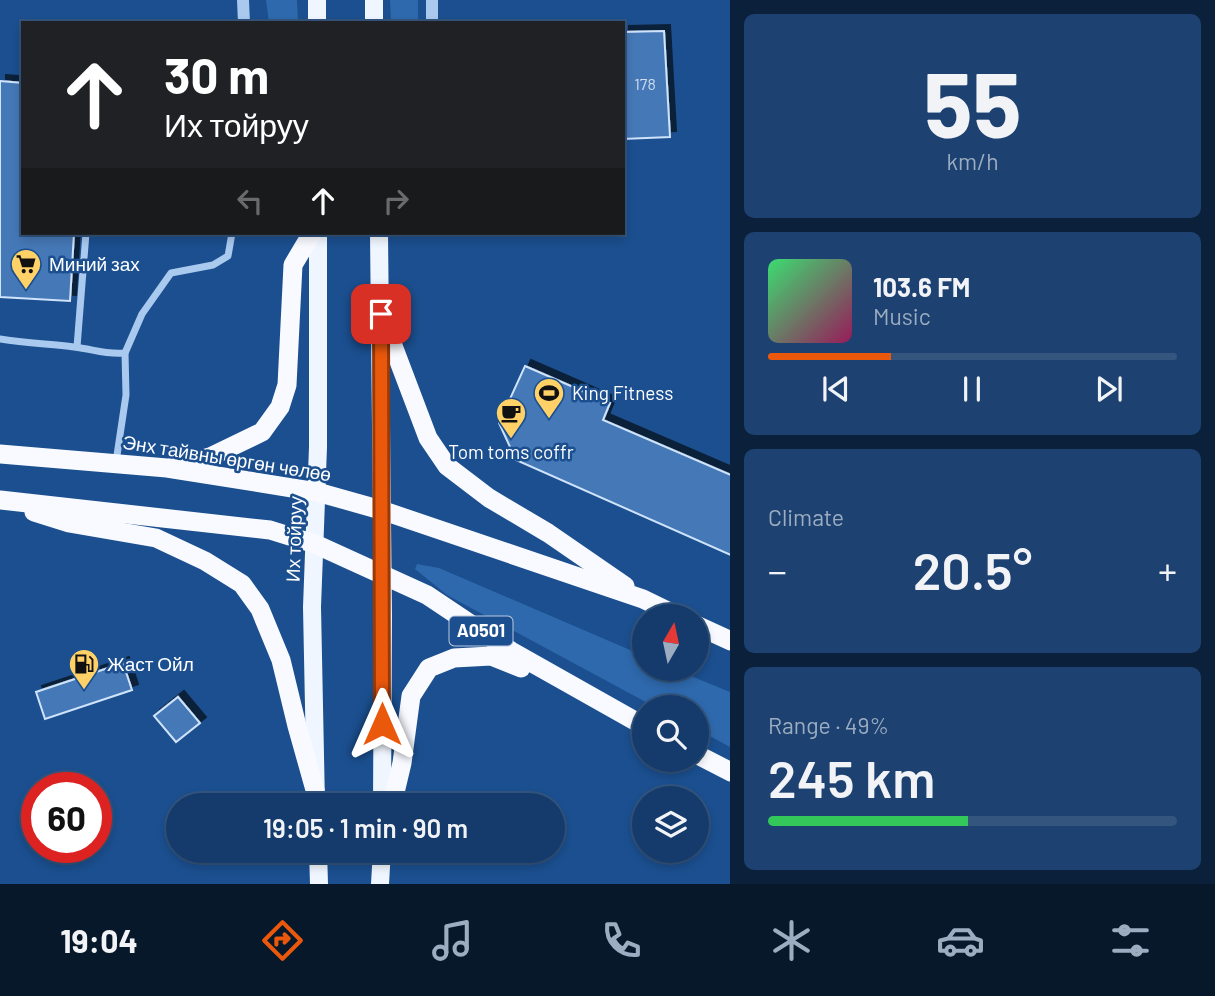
<!DOCTYPE html>
<html lang="en">
<head>
<meta charset="utf-8">
<style>
  :root { --surface:#143b6b; --page:#1d4271; --text:#f1f3f6; --muted:#9dadc1; --line:#33557e; --accent:#ea580c }
  body { margin:0; font-family:Barlow,sans-serif; background:var(--page); color:var(--text); height:100vh; display:flex; flex-direction:column; font-size:26px; white-space:nowrap }
  * { box-sizing:border-box; margin:0 }
  p { font-size:23px; color:var(--muted) }
  .icon { flex:none; width:38px; height:38px; fill:none; stroke:currentColor; stroke-width:2; stroke-linecap:round; stroke-linejoin:round }
  .map { position:relative; flex:1; overflow:hidden }
  .sheet { display:flex; flex-direction:column; gap:14px; padding:14px; background:#0b203b; width:485px }
  .sheet>* { flex:none }
  .hud { position:absolute; left:21px; top:21px; width:604px; height:214px; border-radius:0px; box-shadow:0 4px 10px #0003,0 0 0 2px var(--line); background:#202124; color:#fff; overflow:hidden }
  .needle { width:46px; rotate:9deg }
  .fabs { position:absolute; left:632px; top:604px; display:grid; gap:14px }
  .fabs a { display:grid; place-items:center; width:77px; height:77px; border-radius:50%; background:var(--surface); box-shadow:0 4px 10px #0003,0 0 0 2px var(--line); font-size:35px }
  .speed { position:absolute; left:21px; top:772px; display:flex; gap:14px; font-size:35px; font-weight:700; text-align:center }
  .speed>* { display:grid; place-content:center; width:91px; height:91px; border-radius:50%; background:var(--surface); box-shadow:0 4px 10px #0003,0 0 0 2px var(--line); line-height:1 }
  .speed .limit { border:10px solid #d22; background:#fff; color:#111 }
  .pin { position:absolute; display:grid; place-items:center; width:60px; height:60px; color:#fff; margin:-30px; border-radius:14px; box-shadow:0 4px 10px #0006 }
  .me { position:absolute; width:77px; margin:-38px; rotate:0deg; stroke-linejoin:round; filter:drop-shadow(0 0 5px #0008) }
  .turn { display:flex; align-items:center; gap:24px; height:147px; padding:0 28px; font-size:32px }
  .turn .icon { width:91px; height:91px; stroke-width:2.5 }
  .turn b { display:block; font-size:49px; line-height:60px }
  .lanes { display:flex; align-items:center; height:66px; padding:0 28px; background:#0003; justify-content:center; gap:35px; direction:ltr }
  .lanes .off { opacity:.35 }
  .big { font-size:52px; font-weight:600; line-height:1.1 }
  .sheet .widget { flex:1; display:flex; flex-direction:column; justify-content:center; gap:10px; min-width:0; padding:0 24px; border-radius:10px; background:var(--page) }
  .sheet .dial { align-items:center; gap:0 }
  .dial b { font-size:91px; line-height:1 }
  .song { display:flex; align-items:center; gap:21px }
  .cover { width:84px; height:84px; border-radius:10px; background:linear-gradient(135deg,hsl(140 70% 55%),hsl(330 70% 35%)) }
  .played { height:7px; border-radius:4px; background:linear-gradient(90deg,var(--accent) 30%,var(--line) 30%) }
  .keys { display:flex; justify-content:space-around; direction:ltr }
  .heat { display:flex; justify-content:space-between; align-items:center; font-size:38px; direction:ltr }
  .charge { height:10px; border-radius:5px; background:linear-gradient(90deg,#34c759 49%,var(--line) 0) }
  .trip { position:absolute; left:166px; top:793px; width:399px; height:70px; border-radius:35px; background:var(--surface); box-shadow:0 4px 10px #0003,0 0 0 2px var(--line); font-weight:600; line-height:70px; text-align:center }
  .tab-bar { display:flex; height:112px; justify-content:space-around; align-items:center; background:#08182b; color:var(--muted) }
  .tab-bar .icon { width:49px; height:49px }
  .tab-bar .selected { color:var(--accent) }
  .tab-bar b { font-size:32px; color:var(--text) }
  main { display:flex; flex:1; min-height:0 }
  .map>svg:first-child { display:block }
  .green { fill:#2e69ad }
  .building { fill:#4478b7; stroke:#cfe3fa; stroke-width:2; filter:url(#shadow) }
  .lines { fill:none; stroke-linecap:round; stroke-linejoin:round }
  .minor { stroke:#a9c9ee; stroke-width:7 }
  .tertiary { stroke:#a9c9ee; stroke-width:12 }
  .primary { stroke:#f0f6ff; stroke-width:18 }
  .trunk { stroke:#f8faff; stroke-width:19 }
  .route-casing { stroke:#983908; stroke-width:18 }
  .route { stroke:#ea580c; stroke-width:12 }
  .labels { text-anchor:middle; stroke-width:5; stroke-linejoin:round; paint-order:stroke }
  .number-label { font-size:16px; fill:#d0dded }
  .shield { fill:#1b4f8f; stroke:#bbcadd; stroke-width:2 }
  .shield-label { font-size:18px; font-weight:bold; fill:#fff }
  .poi-label { font-size:19px; fill:#fff; stroke:#1b4f8f; text-anchor:start }
  .street-label { font-size:19px; fill:#fff; stroke:#1b4f8f }
</style>
</head>
<body>
<main>
<div class="map">
<svg width="731" height="884" viewBox="0 0 731 884">
  <defs>
    <filter id="shadow"><feDropShadow dx="6" dy="-6" stdDeviation="0" flood-color="#0009"/></filter>
  </defs>
  <rect width="100%" height="100%" fill="#1b4f8f"/>
  <g class="green">
    <polygon points="266,0 297,0 298,23 269,23"/>
    <polygon points="390,0 418,0 418,23 391,23"/>
    <polygon points="417,564 439,568 644,656 644,668 674,669 730,692 730,747 697,729 696,707 655,707 447,595 415,569"/>
  </g>
  <g class="building">
    <polygon points="664,31 670,137 623,139 623,32"/>
    <polygon points="0,81 23,83 23,233 74,233 70,301 0,297"/>
    <polygon points="525,366 610,403 603,420 731,475 731,555 516,460 499,423"/>
    <polygon points="123,663 132,690 45,719 36,692"/>
    <polygon points="178,697 200,723 176,742 154,716"/>
  </g>
  <g class="lines">
    <g class="minor">
      <path d="M 0,339 C 25,343 49,344 74,347 C 93,349 105,355 125,353"/>
      <polyline points="77,347 86,233"/>
      <polyline points="116,462 126,395 125,353 142,314 171,273 213,265 228,256 232,233"/>
    </g>
    <g class="tertiary">
      <polyline points="243,0 244,23"/>
      <polyline points="432,0 432,23"/>
    </g>
    <g class="primary">
      <polyline points="317,0 317,23"/>
      <polyline points="374,0 374,23"/>
      <polyline points="379,233 383,616 382,805"/>
      <polyline points="316,805 312,607 318,447 318,233"/>
      <polyline points="318,850 319,884"/>
      <polyline points="380,884 382,850"/>
    </g>
    <g class="trunk">
      <polyline points="381,314 428,438 447,466 489,498 548,533 625,586"/>
      <polyline points="0,454 167,468 317,492 381,510 643,599 678,616"/>
      <polyline points="173,467 210,457 262,432 280,407 287,385 293,265 312,233"/>
      <polyline points="0,500 270,530 315,544 427,595 511,651 644,726"/>
      <polyline points="34,512 69,523 156,538 205,561 242,584 260,609 281,660 297,726 315,790"/>
      <polyline points="696,625 731,641"/>
      <polyline points="696,754 731,772"/>
      <polyline points="392,805 402,763 411,696 429,668 454,658 491,656 521,668"/>
      <polyline points="381,853 382,850"/>
    </g>
  </g>
  <g class="lines">
    <g class="route-casing">
      <polyline id="route" points="381,314 382,724"/>
    </g>
    <use href="#route" class="route"/>
  </g>
  <defs>
    <g id="supermarket-pin" transform="scale(1.575)"><path d="M0 17L-7.5 6A9.5 9.5 0 1 1 7.5 6Z" fill="#ffd166" stroke="#1b4f8f"/><path d="M-6-5.5h2.5l.6 2H6L4.5 2H-2.5L-4.4-4H-6ZM-1.5 3.2a1.3 1.3 0 1 0 .1 0ZM3 3.2a1.3 1.3 0 1 0 .1 0Z" fill="#111"/></g>
    <g id="stadium-pin" transform="scale(1.575)"><path d="M0 17L-7.5 6A9.5 9.5 0 1 1 7.5 6Z" fill="#ffd166" stroke="#1b4f8f"/><path d="M0-5a6.5 5 0 1 0 0 10a6.5 5 0 1 0 0-10ZM-3.5-1.8h7v3.6h-7Z" fill="#111"/></g>
    <g id="cafe-pin" transform="scale(1.575)"><path d="M0 17L-7.5 6A9.5 9.5 0 1 1 7.5 6Z" fill="#ffd166" stroke="#1b4f8f"/><path d="M-5.5-4.5H6V0H3Q3 3.5 0 3.5H-2.5Q-5.5 3.5-5.5 0ZM3-3.2v2h1.7v-2ZM-6 4.5H4V6H-6Z" fill="#111"/></g>
    <g id="fuel-pin" transform="scale(1.575)"><path d="M0 17L-7.5 6A9.5 9.5 0 1 1 7.5 6Z" fill="#ffd166" stroke="#1b4f8f"/><path d="M-5.5-6h7V0h2V4h1.3V-2.5L3-4.5l.8-.8L6-3V5H2.5V1h-1V6h-7ZM-4.2-4.7v3.2H.2V-4.7Z" fill="#111"/></g>
  </defs>
  <g fill-rule="evenodd">
    <use href="#supermarket-pin" x="26" y="264"/>
    <use href="#stadium-pin" x="549" y="393"/>
    <use href="#cafe-pin" x="511" y="413"/>
    <use href="#fuel-pin" x="84" y="664"/>
  </g>
  <g class="labels">
    <g class="number-label">
      <text x="645" y="90">178</text>
    </g>
    <rect class="shield" x="449.5" y="616.5" width="63" height="29" rx="5"/>
    <g class="shield-label">
      <text x="481" y="637">A0501</text>
    </g>
    <g class="poi-label">
      <text x="49" y="271">Миний зах</text>
      <text x="572" y="400">King Fitness</text>
      <text x="511" y="459" text-anchor="middle">Tom toms coffr</text>
      <text x="107" y="671">Жаст Ойл</text>
    </g>
    <g class="street-label">
      <text transform="translate(227 458) rotate(9)" y="7">Энх тайвны өргөн чөлөө</text>
      <text transform="translate(294 539) rotate(-88)" y="7">Их тойруу</text>
    </g>
  </g>
</svg>
<div class="fabs">
<a><svg class="needle" viewBox="-14 -14 28 28"><path d="M0-13l5 13h-10z" fill="#e53935"/><path d="M0 13l5-13h-10z" fill="#9dadc1"/></svg></a>
<a><svg class="icon" aria-label="search" viewBox="0 0 24 24"><circle cx="10" cy="10" r="6"/><path d="M15 15l6 6"/></svg></a>
<a><svg class="icon" aria-label="layers" viewBox="0 0 24 24"><path d="M12 4l9 5-9 5-9-5zM3 14l9 5 9-5"/></svg></a>
</div>
<div class="speed"><div class="limit">60</div></div>
<div class="pin" style="left:381px;top:314px;background:#d93025"><svg class="icon" aria-label="arrive" viewBox="0 0 24 24"><path d="M6 21V4h12l-3 4 3 4H6"/></svg></div>
<svg class="me" style="left:382px;top:724px" viewBox="-20 -20 40 40"><path d="M0-17L14 15 0 8-14 15z" fill="#ea580c" stroke="#fff" stroke-width="4"/></svg>
<div class="trip">19:05 · 1 min · 90 m</div>
<div class="hud">
<div class="turn"><svg class="icon" aria-label="ahead" viewBox="0 0 24 24"><path d="M12 20V5M6 11l6-6 6 6"/></svg><div><b>30 m</b>Их тойруу</div></div>
<div class="lanes"><svg class="icon off" aria-label="left" viewBox="0 0 24 24"><path d="M17 20v-9H6M10 6l-5 5 5 5"/></svg><svg class="icon" aria-label="ahead" viewBox="0 0 24 24"><path d="M12 20V5M6 11l6-6 6 6"/></svg><svg class="icon off" aria-label="right" viewBox="0 0 24 24"><path d="M7 20v-9h11M14 6l5 5-5 5"/></svg></div>
</div>
</div>
<section class="sheet">
<div class="widget dial"><b>55</b><p>km/h</p></div>
<div class="widget">
<div class="song"><i class="cover"></i><div><b>103.6 FM</b><p>Music</p></div></div>
<div class="played"></div>
<div class="keys"><svg class="icon" aria-label="previous" viewBox="0 0 24 24"><path d="M18 5L8 12l10 7zM5 5v14"/></svg><svg class="icon" aria-label="pause" viewBox="0 0 24 24"><path d="M8 5v14M16 5v14"/></svg><svg class="icon" aria-label="next" viewBox="0 0 24 24"><path d="M6 5l10 7-10 7zM19 5v14"/></svg></div>
</div>
<div class="widget"><p>Climate</p>
<div class="heat"><a>−</a><b class="big">20.5°</b><a>+</a></div>
</div>
<div class="widget"><p>Range · 49%</p><b class="big">245 km</b><div class="charge"></div></div>
</section>
</main>
<nav class="tab-bar">
<b>19:04</b>
<svg class="icon selected" aria-label="directions" viewBox="0 0 24 24"><path d="M12 3l9 9-9 9-9-9zM9 14v-3h6M13 9l2 2-2 2"/></svg>
<svg class="icon" aria-label="music" viewBox="0 0 24 24"><path d="M9 18V5l10-2v13"/><circle cx="6" cy="18" r="3"/><circle cx="16" cy="16" r="3"/></svg>
<svg class="icon" aria-label="phone" viewBox="0 0 24 24"><path d="M5 4h4l2 5-3 2q2 4 5 5l2-3 5 2v4C11 20 4 13 5 4z"/></svg>
<svg class="icon" aria-label="climate" viewBox="0 0 24 24"><path d="M12 3v18M4 7l16 10M4 17L20 7"/></svg>
<svg class="icon" aria-label="car" viewBox="0 0 24 24"><path d="M5 17H2v-5l4-1 3-4h7l3 4 3 1v5h-3M9 17h6M6 11h13"/><circle cx="7" cy="17" r="2"/><circle cx="17" cy="17" r="2"/></svg>
<svg class="icon" aria-label="filters" viewBox="0 0 24 24"><path d="M4 7h16M4 17h16"/><circle cx="9" cy="7" r="2"/><circle cx="15" cy="17" r="2"/></svg>
</nav>
</body>
</html>
